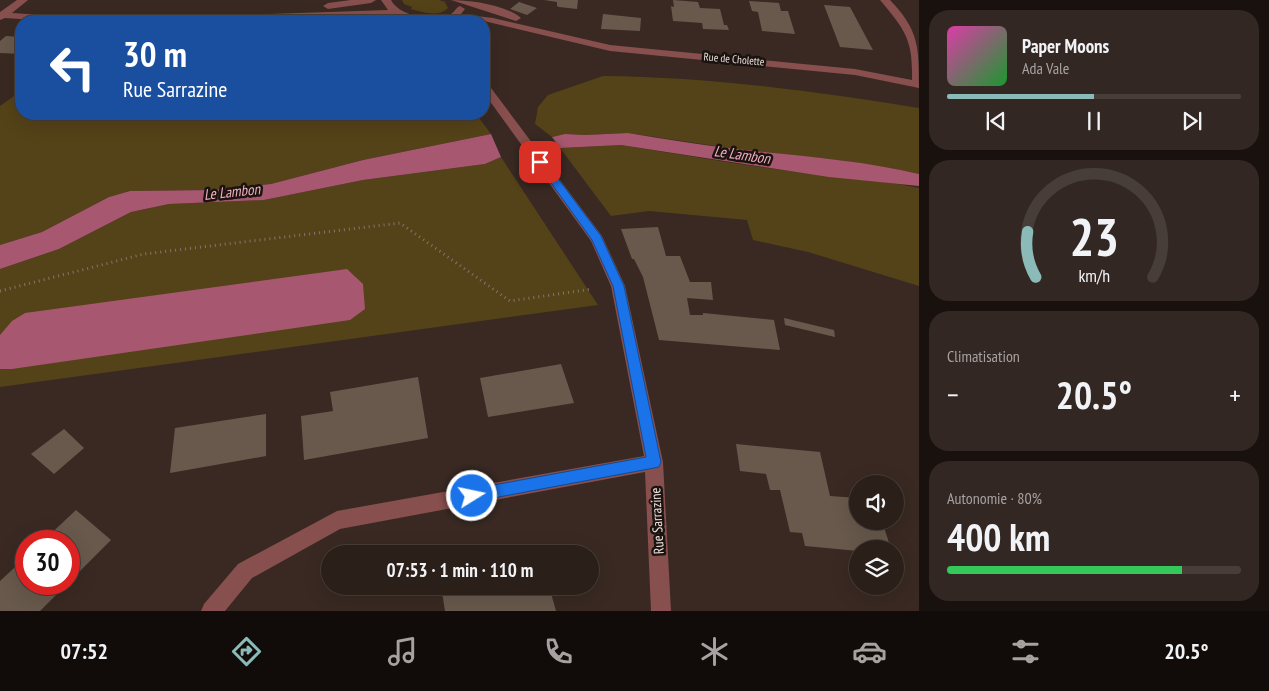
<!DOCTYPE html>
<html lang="fr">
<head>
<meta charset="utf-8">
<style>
  :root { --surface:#2b1f1a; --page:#332723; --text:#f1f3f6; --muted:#a6a2a2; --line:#473d39; --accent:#8bbbb9 }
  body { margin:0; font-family:"PT Sans Narrow",sans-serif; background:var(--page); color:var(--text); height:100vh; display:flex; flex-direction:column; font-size:19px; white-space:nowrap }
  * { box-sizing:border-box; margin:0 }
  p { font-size:16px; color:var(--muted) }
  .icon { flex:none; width:28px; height:28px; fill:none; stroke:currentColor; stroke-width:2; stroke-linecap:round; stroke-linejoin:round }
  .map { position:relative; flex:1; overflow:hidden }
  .panel { display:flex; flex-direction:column; gap:10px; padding:10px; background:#18110e; width:350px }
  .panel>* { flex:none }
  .guide { position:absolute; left:15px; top:15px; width:475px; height:105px; border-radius:20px; box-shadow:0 5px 20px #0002,0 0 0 1px var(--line); background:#1a4fa0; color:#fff; overflow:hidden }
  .controls { position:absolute; left:849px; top:475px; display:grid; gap:10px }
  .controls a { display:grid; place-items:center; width:55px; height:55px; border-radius:50%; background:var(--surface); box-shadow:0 5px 20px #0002,0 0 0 1px var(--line); font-size:25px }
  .speed { position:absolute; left:15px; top:530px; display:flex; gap:10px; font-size:25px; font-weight:700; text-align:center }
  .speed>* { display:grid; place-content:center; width:65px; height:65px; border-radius:50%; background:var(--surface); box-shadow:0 5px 20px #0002,0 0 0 1px var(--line); line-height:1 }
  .speed .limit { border:8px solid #d22; background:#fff; color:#111 }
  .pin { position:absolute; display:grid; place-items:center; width:42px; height:42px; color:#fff; margin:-21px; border-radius:10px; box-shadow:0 2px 8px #0006 }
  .me { position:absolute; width:55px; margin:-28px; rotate:80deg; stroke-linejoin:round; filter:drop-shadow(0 0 4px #0008) }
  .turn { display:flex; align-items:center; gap:18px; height:105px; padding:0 25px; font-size:22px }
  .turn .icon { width:65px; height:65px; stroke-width:2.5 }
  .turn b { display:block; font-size:35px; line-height:42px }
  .big { font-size:38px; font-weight:800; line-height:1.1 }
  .panel .card { flex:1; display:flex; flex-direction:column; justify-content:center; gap:8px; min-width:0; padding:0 18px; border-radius:20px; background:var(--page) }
  .panel .dial { align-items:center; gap:0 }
  .dial svg { height:130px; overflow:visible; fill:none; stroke:var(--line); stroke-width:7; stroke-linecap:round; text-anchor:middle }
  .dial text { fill:var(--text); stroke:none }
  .song { display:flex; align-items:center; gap:15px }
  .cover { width:60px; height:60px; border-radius:8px; background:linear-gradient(135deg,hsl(320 70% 55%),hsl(130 70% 35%)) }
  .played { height:5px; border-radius:2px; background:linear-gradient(90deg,var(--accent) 50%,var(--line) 50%) }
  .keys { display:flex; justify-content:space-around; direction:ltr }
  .heat { display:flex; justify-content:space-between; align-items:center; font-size:28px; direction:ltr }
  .charge { height:8px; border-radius:4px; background:linear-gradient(90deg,#34c759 80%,var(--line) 0) }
  .trip { position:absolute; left:321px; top:545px; width:278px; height:50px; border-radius:25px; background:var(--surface); box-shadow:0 5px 20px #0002,0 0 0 1px var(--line); font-weight:800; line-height:50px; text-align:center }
  .tab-bar { display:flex; height:80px; justify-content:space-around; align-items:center; background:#110c0a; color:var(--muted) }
  .tab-bar .icon { width:35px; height:35px }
  .tab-bar .on { color:var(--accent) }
  .tab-bar b { font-size:22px; color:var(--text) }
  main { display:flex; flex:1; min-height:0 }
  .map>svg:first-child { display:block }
  .green { fill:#544218 }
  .water { fill:#a75770 }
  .building { fill:#68594c }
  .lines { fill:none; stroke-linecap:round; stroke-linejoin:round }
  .path { stroke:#83756f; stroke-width:3; stroke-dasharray:1 4; stroke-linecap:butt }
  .minor { fill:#874f4d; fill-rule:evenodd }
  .route { fill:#1a73e8; stroke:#114b97 }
  .labels { text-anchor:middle; stroke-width:5; stroke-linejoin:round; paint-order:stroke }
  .far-street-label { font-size:11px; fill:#ebe0db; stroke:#1b1310 }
  .street-label { font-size:14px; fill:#ebe0db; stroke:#1b1310 }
  .water-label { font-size:15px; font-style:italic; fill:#f4b0c2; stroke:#1b1310 }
</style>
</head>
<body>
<main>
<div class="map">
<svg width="919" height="611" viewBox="0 0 919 611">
  <rect width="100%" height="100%" fill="#392922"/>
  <g class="green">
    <path d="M 402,0 L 439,0 L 445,2 L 448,8 C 438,18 423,12 411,9 L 412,7 L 404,4 Z"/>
    <path d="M 603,76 C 709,77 815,91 919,108 L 919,174 L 896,169 L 829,159 L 735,149 L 628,133 L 585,135 L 565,134 L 552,137 L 535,124 L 538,107 L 548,95 Z"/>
    <polygon points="21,91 21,114 476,114 491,134 363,160 271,184 212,190 130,191 109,197 42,232 0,245 0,106"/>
    <path d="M 621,145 C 690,156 759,168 828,176 C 859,180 889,181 919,188 L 919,286 L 808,252 L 753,240 L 747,220 L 649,211 L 611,216 L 560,148 Z"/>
    <polygon points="501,157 598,305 0,387 0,269 59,249 131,212 169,204 264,200 363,180 485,164"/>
  </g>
  <g class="water">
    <path d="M 628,133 C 664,139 701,145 737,149 C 798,156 860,160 919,174 L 919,186 L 829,177 L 621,145 L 560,148 L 552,137 L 565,134 L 585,135 Z"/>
    <polygon points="491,134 501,157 485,164 363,180 264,200 169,204 131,212 59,249 0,269 0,245 42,232 109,197 130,191 212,190 271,184 363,160"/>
    <polygon points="347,269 363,284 365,309 350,320 12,369 0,369 0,335 12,321 25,313"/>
  </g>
  <g class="building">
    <polygon points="544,0 578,0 577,9 559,7 557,6 557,2"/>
    <polygon points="673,0 698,2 700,8 720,9 724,25 727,25 729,30 703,29 702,23 673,21 671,6 674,7"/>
    <polygon points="749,1 779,3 781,11 788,11 795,34 762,31 758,12 752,11"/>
    <polygon points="519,2 537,8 527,15 510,9"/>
    <polygon points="824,5 850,7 873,50 840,47"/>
    <polygon points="603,14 641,18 640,31 601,29"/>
    <polygon points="6,36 21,37 21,54 0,53 0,41"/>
    <polygon points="658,227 666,256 680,256 690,282 711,282 713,300 687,298 690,315 703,315 703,313 774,320 780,350 659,340 643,277 634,259 632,259 621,229"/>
    <polygon points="784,318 834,330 835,337 785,325"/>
    <polygon points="561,364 574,403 488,417 480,378"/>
    <polygon points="418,377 428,438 304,460 301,416 333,411 330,392"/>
    <polygon points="266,414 266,456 170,473 175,428"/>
    <polygon points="64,429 84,448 54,474 31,454"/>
    <polygon points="736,444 820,452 830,496 858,498 858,521 882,521 891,549 858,549 858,551 805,546 802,533 790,532 780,490 770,490 766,474 740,471"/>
    <polygon points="76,510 111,540 69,582 69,541 43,541"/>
    <polygon points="26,557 26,584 67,584 40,611 0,611 0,581"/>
    <polygon points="441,586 549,586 556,611 445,611"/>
  </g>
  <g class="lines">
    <polyline class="path" points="0,291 144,254 400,223 510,301 592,289"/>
    <g class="minor">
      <polygon points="17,0 28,0 12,13 89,18 94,21 50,21 5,18 0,20 0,12"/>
      <polygon points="351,0 376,0 371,3 328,9 323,6 328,3"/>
      <path d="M 381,0 L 391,0 C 400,17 431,20 448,15 C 454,14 455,8 460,6 L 465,9 L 461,14 L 493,18 L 610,45 L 855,69 L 912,80 C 913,39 905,30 880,0 L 890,0 C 919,30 919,47 919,88 L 855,75 L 610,51 L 484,21 L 456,19 L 448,21 L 417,21 L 397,16 L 228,21 L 141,21 L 146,18 L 388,10 Z"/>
      <path d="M 451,0 C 470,0 506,5 521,18 L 516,21 L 513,20 Z"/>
      <polygon points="484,83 488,84 602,236 625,286 663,462 671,611 651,611 645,472 340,529 252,578 225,611 201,611 204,604 238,564 337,511 644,456 611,286 591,241 484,93"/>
    </g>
  </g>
  <polygon class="route" points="540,159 544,160 601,236 624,286 661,462 659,467 654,468 472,502 467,500 465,496 467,491 472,489 646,457 613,286 592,240 536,162"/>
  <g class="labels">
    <g class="far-street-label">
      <text transform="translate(734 59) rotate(5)" y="4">Rue de Cholette</text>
    </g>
    <g class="street-label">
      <text transform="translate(657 521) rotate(-93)" y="5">Rue Sarrazine</text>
    </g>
    <g class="water-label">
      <text transform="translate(742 155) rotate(8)" y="5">Le Lambon</text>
      <text transform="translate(232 192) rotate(-6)" y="5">Le Lambon</text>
    </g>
  </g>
</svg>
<div class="controls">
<a><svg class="icon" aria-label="sound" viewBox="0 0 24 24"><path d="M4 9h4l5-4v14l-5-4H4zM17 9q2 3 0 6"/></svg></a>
<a><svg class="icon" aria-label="layers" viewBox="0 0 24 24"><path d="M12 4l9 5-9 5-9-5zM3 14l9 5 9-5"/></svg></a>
</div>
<div class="speed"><div class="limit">30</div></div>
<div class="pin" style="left:540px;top:162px;background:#d93025"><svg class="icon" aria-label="arrive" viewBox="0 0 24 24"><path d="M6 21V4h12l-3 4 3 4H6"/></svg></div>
<svg class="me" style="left:472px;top:496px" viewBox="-20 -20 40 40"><circle r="17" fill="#1a73e8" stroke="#fff" stroke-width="3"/><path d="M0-11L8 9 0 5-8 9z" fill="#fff"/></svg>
<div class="trip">07:53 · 1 min · 110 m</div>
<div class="guide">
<div class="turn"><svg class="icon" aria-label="left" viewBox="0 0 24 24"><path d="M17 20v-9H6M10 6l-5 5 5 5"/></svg><div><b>30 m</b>Rue Sarrazine</div></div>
</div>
</div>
<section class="panel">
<div class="card">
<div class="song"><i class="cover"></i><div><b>Paper Moons</b><p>Ada Vale</p></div></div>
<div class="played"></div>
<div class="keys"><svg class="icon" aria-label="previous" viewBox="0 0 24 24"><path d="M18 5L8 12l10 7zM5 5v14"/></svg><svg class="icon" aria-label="pause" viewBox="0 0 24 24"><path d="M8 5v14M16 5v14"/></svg><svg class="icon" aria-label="next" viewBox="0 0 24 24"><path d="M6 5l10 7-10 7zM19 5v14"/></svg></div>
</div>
<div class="card dial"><svg viewBox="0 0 100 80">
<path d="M14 69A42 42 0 1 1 86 69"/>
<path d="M14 69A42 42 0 0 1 9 41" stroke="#8bbbb9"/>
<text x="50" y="56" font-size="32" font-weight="700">23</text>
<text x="50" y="72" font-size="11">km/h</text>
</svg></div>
<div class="card"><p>Climatisation</p>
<div class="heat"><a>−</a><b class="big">20.5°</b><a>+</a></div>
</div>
<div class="card"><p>Autonomie · 80%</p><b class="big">400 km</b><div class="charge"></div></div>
</section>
</main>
<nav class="tab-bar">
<b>07:52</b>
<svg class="icon on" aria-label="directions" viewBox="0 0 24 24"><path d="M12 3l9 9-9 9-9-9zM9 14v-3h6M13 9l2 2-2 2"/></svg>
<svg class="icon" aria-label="music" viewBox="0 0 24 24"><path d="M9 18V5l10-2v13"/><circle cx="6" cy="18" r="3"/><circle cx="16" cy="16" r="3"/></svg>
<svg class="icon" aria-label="phone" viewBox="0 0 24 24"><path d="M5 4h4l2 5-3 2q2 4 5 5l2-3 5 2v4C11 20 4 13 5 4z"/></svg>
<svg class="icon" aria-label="climate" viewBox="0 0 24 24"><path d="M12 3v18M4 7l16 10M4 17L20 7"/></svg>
<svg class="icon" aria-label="car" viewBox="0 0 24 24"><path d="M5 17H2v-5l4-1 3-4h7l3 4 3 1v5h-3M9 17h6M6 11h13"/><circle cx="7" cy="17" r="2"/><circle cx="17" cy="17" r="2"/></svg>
<svg class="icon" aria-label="filters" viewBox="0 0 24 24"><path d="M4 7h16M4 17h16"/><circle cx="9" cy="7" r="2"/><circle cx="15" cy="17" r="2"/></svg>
<b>20.5°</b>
</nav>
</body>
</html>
